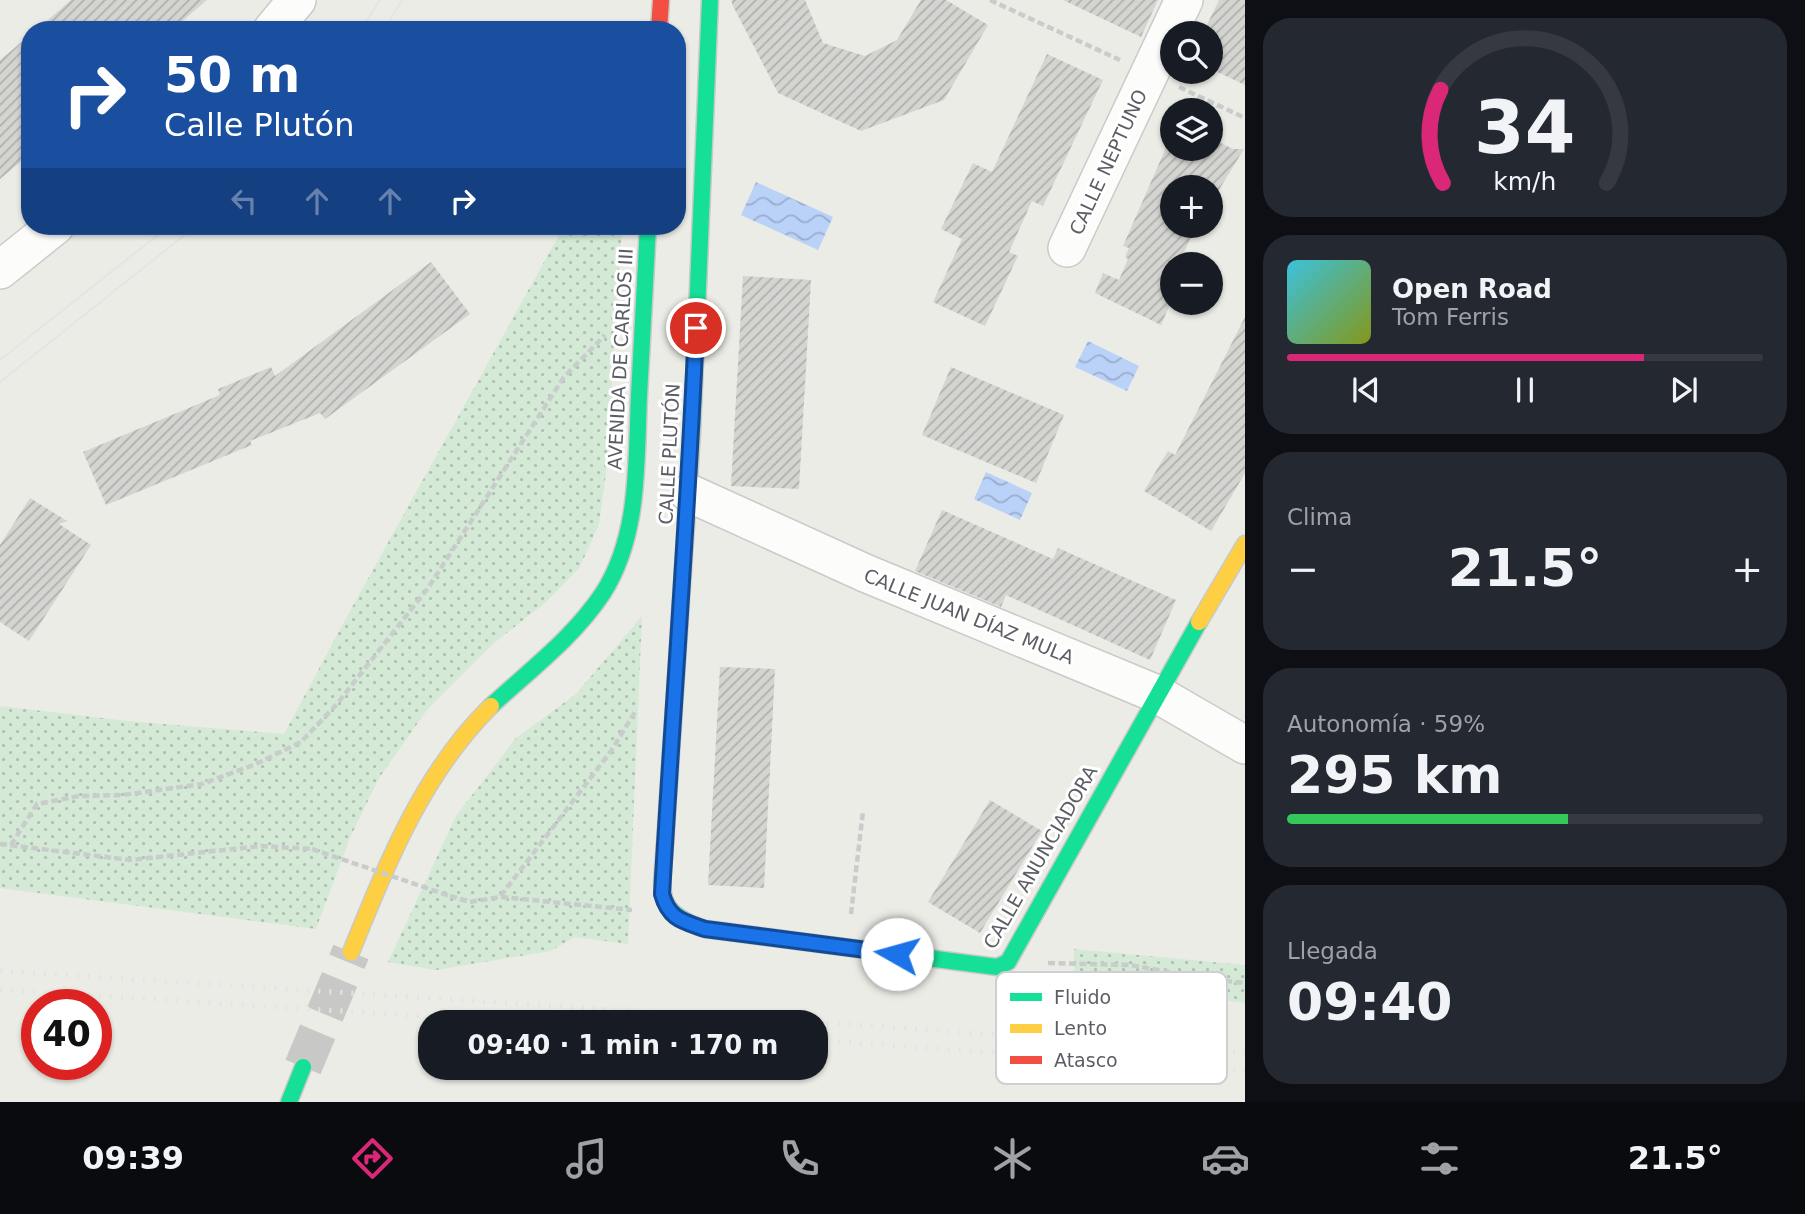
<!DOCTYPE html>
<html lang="es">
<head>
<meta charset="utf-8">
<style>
  :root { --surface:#171b24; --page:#242831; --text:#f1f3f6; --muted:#9ea1a6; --line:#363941; --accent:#db2777 }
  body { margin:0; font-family:"DejaVu Sans",sans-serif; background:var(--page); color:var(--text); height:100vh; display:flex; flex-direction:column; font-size:26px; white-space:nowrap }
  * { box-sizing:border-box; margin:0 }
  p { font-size:23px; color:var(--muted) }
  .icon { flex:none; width:38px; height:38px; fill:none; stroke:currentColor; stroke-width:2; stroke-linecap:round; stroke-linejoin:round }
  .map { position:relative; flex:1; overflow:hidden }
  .sheet { display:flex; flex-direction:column; gap:18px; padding:18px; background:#0d0f14; width:560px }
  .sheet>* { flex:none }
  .hud { position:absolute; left:21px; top:21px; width:665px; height:214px; border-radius:28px; box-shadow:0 2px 5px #0004; background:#1a4fa0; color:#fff; overflow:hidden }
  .buttons { position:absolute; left:1160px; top:21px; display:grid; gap:14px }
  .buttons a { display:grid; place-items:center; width:63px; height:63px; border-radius:50%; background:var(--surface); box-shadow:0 2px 5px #0004; font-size:35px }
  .speed { position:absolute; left:21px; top:989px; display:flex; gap:14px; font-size:35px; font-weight:700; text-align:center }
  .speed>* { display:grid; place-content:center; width:91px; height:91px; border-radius:50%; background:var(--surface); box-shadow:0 2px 5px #0004; line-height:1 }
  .speed .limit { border:10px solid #d22; background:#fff; color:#111 }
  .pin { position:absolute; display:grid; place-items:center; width:60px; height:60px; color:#fff; margin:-30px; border:4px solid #fff; border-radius:50%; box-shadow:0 2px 7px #0007 }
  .me { position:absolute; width:77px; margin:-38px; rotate:277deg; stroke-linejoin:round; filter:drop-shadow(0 0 5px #0008) }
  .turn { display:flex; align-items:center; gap:24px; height:147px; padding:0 28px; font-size:32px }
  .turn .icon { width:91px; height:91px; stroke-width:2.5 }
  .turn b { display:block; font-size:49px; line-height:60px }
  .lanes { display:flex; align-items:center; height:66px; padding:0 28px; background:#0003; justify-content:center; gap:35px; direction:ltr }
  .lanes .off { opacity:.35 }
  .big { font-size:52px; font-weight:600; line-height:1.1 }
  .sheet .card { flex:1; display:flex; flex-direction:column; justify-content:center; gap:10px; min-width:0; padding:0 24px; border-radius:28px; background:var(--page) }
  .sheet .dial { align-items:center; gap:0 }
  .dial svg { height:182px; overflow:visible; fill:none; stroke:var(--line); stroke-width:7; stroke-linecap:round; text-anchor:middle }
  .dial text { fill:var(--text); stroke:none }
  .song { display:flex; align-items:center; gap:21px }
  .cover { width:84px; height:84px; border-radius:10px; background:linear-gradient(135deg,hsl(190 70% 55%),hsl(70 70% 35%)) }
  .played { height:7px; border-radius:4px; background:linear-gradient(90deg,var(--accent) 75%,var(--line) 75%) }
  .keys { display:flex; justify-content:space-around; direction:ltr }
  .heat { display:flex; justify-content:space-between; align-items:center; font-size:38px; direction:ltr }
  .charge { height:10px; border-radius:5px; background:linear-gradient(90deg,#34c759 59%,var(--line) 0) }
  .trip { position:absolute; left:418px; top:1010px; width:410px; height:70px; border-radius:28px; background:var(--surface); box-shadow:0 2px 5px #0004; font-weight:600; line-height:70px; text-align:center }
  .tabs { display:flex; height:112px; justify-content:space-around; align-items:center; background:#090b0e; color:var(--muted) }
  .tabs .icon { width:49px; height:49px }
  .tabs .current { color:var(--accent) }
  .tabs b { font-size:32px; color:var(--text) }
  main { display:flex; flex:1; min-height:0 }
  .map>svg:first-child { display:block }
  .grass { fill:url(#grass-dots) }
  .water { fill:url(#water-waves) }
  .building { fill:url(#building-hatch) }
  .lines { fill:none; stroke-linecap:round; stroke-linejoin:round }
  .secondary-tunnel { stroke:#c8c8c6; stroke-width:38; stroke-dasharray:38 19; stroke-linecap:butt }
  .street-casing { stroke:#c9cac9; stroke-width:40 }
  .fast-casing { stroke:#c9c9c9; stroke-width:19 }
  .slow-casing { stroke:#c9c9c9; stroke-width:19 }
  .jam-casing { stroke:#c9c9c9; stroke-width:19 }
  .path { stroke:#c8cdcb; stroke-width:4.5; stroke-dasharray:7 3.5; stroke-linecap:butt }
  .street { stroke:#fcfcfb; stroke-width:37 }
  .fast { stroke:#16e098; stroke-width:16 }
  .slow { stroke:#ffcf43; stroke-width:16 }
  .jam { stroke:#f24e42; stroke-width:16 }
  .tram { stroke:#e4e4e4; stroke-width:2 }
  .rail { stroke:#e4e4e4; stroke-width:5; stroke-dasharray:2 9; stroke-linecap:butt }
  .path-bridge { stroke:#c8cdcb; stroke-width:4.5; stroke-dasharray:7 3.5; stroke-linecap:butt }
  .route-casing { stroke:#114b97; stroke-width:18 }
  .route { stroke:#1a73e8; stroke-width:12 }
  .labels { text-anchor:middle; stroke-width:6; stroke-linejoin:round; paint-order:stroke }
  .street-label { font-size:19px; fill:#5c5e65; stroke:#fff }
  .key { fill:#fff; stroke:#cecfd1; stroke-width:2 }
  .key-label { font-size:19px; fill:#5c5e65 }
</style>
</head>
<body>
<main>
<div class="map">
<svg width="1245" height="1102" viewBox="0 0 1245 1102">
  <defs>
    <pattern id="grass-dots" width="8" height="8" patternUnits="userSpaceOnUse" patternTransform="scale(1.75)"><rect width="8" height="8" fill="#d4e9d6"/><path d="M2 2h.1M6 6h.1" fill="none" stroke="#afc0b1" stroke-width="1.8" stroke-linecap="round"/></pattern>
    <pattern id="water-waves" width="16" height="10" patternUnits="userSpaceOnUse" patternTransform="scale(1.75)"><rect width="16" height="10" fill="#bad1f8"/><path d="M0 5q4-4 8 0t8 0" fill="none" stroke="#9aadcc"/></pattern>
    <pattern id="building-hatch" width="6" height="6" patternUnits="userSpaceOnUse" patternTransform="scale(1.75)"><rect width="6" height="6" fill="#d4d4d1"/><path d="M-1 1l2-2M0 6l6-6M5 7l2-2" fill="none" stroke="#afafad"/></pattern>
  </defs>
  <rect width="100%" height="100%" fill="#ecece7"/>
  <g class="grass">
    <polygon points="564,226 622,226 612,376 612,430 599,524 580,567 546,602 494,643 427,710 379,778 349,840 316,929 0,888 0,706 128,721 284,734 345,620"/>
    <polygon points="642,616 628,944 574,937 551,951 436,970 388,962 456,816 516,738 576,694"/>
    <polygon points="1074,949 1245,965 1245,1003 1074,983"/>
  </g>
  <g class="water">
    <polygon points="756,182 833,217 818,250 741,215"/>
    <polygon points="1088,341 1139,366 1127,391 1075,367"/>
    <polygon points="986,472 1032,493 1020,520 974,499"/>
  </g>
  <g class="building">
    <polygon points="71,0 207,0 172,30 36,30"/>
    <polygon points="732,0 805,0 823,43 865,56 897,40 921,0 946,0 988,25 944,100 861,131 778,93 732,4"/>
    <polygon points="1063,0 1158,0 1141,37"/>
    <polygon points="1219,0 1245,0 1245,85 1211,69 1211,33 1203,33"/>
    <polygon points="30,35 30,154 0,179 0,60"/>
    <polygon points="1047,54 1103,80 1043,206 1032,201 1009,252 1018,256 985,326 933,302 962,239 941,229 973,163 992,172"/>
    <polygon points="1211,138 1233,149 1244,149 1211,203 1211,187 1172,187 1172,226 1197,226 1178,264 1172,264 1172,276 1163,298 1171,302 1161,325 1095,293 1103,273 1119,280 1128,259 1125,257 1129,248 1123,246 1168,143 1172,145 1172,149 1211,149"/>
    <polygon points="431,262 470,314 325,419 320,413 250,441 252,445 106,505 83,452 220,395 218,389 271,367 275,376"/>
    <polygon points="743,276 811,280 799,489 731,486"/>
    <polygon points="1245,317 1245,473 1211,531 1144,491 1168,451 1175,455"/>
    <polygon points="951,367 1064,415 1036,483 922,435"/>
    <polygon points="30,498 67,521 59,524 91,545 29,641 0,622 0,545"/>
    <polygon points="942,510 1053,559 1058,548 1176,600 1150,660 1006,595 1001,607 915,571"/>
    <polygon points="720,667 775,669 764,888 708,885"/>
    <polygon points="990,800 1042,831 980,933 928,902"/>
  </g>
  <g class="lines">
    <polyline class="secondary-tunnel" points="303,1067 351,952"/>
    <g class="street-casing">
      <g id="street">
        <polyline points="272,30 297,0"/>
        <polyline points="1067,248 1184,0"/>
        <polyline points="0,270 55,226"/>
        <polyline points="689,493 865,573 1157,694 1245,745"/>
      </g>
    </g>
    <g class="fast-casing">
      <g id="fast">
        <polyline points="692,432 710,0"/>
        <path d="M 491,706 C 530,670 574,637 603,593 C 640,535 636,462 639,396 C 642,339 645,283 648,226"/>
        <path d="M 665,844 C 662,892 652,911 705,929 L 997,967 L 1008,962 L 1199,622"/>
        <polyline points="289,1102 303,1067"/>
      </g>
    </g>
    <g class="slow-casing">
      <g id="slow">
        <polyline points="1199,622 1245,544"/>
        <polyline points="665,844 692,432"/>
        <path d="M 351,952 C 387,864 422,774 491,706"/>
      </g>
    </g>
    <g class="jam-casing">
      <polyline id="jam" points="659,30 661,0"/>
    </g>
    <g class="path">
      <polyline points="990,0 1120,60"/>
      <polyline points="1179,87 1245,118"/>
      <polyline points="0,844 130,860 261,846 312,849"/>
      <polyline points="11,845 37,804 79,796 123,795 202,784 256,764 301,742 337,704 428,588 564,377 605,335"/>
      <polyline points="450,896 470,902 500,897 611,751 635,712"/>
      <polyline points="501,897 632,910"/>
      <polyline points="851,914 863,811"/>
      <polyline points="1048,963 1130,965 1202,978 1245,983"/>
    </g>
    <use href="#street" class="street"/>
    <use href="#fast" class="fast"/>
    <use href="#slow" class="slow"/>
    <use href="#jam" class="jam"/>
    <g class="tram">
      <polyline points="361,30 380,0"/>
      <polyline points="384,30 402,0"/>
      <polyline points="0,360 169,226"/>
      <polyline points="0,382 196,226"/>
    </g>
    <g class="rail">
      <polyline points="0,971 811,1022"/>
      <polyline points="0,990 520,1022"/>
      <polyline points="816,1022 1245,1052"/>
      <polyline points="816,1040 1245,1071"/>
    </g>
    <polyline class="path-bridge" points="312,849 450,896"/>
  </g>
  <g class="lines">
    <g class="route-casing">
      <path id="route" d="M 696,328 C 688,517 673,706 662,894 C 669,919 682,921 705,929 L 897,954"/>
    </g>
    <use href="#route" class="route"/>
  </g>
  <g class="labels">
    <g class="street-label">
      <text transform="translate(1108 162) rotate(-65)" y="7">CALLE NEPTUNO</text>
      <text transform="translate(620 359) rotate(-87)" y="7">AVENIDA DE CARLOS III</text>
      <text transform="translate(669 454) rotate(-87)" y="7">CALLE PLUTÓN</text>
      <text transform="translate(969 616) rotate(22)" y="7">CALLE JUAN DÍAZ MULA</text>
      <text transform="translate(1040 857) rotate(-60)" y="7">CALLE ANUNCIADORA</text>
    </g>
  </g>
  <rect x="996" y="972" width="231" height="112" rx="10" class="key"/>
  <rect x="1010" y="993" width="32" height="8" fill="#16e098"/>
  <rect x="1010" y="1024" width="32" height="9" fill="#ffcf43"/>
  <rect x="1010" y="1056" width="32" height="8" fill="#f24e42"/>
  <g class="key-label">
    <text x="1054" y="1004">Fluido</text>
    <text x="1054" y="1035">Lento</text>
    <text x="1054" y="1067">Atasco</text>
  </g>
</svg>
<div class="buttons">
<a><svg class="icon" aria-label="search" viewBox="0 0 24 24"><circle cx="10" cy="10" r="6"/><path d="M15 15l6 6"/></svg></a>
<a><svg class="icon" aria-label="layers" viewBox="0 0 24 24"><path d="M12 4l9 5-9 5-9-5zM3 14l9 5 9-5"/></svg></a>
<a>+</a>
<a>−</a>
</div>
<div class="speed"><div class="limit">40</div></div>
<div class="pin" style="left:696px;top:328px;background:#d93025"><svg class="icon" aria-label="arrive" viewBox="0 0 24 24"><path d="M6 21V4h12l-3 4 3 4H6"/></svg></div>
<svg class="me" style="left:897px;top:954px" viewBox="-20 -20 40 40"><circle r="19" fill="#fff"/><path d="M0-13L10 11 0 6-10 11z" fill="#1a73e8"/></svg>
<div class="trip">09:40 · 1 min · 170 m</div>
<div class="hud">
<div class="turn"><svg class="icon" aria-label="right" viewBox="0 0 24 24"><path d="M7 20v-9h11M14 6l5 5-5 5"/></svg><div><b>50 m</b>Calle Plutón</div></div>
<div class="lanes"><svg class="icon off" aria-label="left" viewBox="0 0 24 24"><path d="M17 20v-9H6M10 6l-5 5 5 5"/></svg><svg class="icon off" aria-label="ahead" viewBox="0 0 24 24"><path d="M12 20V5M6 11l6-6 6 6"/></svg><svg class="icon off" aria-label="ahead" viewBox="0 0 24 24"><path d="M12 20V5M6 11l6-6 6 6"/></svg><svg class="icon" aria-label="right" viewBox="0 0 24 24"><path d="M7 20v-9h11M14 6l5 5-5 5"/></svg></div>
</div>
</div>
<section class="sheet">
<div class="card dial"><svg viewBox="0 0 100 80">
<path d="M14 69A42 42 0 1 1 86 69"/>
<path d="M14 69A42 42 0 0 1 13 28" stroke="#db2777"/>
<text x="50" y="56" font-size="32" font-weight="700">34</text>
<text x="50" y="72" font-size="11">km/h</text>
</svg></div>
<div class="card">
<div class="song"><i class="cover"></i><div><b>Open Road</b><p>Tom Ferris</p></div></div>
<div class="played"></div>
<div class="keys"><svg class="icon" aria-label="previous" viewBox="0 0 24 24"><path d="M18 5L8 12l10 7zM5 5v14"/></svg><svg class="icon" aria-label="pause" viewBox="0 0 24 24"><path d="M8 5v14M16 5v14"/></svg><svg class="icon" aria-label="next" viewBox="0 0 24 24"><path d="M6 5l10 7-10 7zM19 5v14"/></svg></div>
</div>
<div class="card"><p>Clima</p>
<div class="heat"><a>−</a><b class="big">21.5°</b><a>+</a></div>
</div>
<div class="card"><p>Autonomía · 59%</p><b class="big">295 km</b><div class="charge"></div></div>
<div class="card"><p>Llegada</p><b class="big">09:40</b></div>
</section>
</main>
<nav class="tabs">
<b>09:39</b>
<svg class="icon current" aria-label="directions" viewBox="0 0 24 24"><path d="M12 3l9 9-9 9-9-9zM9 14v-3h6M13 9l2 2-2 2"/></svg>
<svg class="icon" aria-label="music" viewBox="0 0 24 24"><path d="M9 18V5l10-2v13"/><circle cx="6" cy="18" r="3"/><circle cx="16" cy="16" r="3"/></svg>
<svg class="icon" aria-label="phone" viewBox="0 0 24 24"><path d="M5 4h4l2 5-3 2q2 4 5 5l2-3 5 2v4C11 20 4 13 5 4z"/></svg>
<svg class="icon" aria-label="climate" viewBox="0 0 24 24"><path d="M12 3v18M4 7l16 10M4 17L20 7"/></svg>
<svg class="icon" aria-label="car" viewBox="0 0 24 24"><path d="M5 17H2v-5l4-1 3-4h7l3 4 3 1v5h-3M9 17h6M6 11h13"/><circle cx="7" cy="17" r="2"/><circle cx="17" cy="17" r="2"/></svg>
<svg class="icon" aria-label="filters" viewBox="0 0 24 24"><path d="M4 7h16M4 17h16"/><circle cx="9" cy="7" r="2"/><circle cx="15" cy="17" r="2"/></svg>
<b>21.5°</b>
</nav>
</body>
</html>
